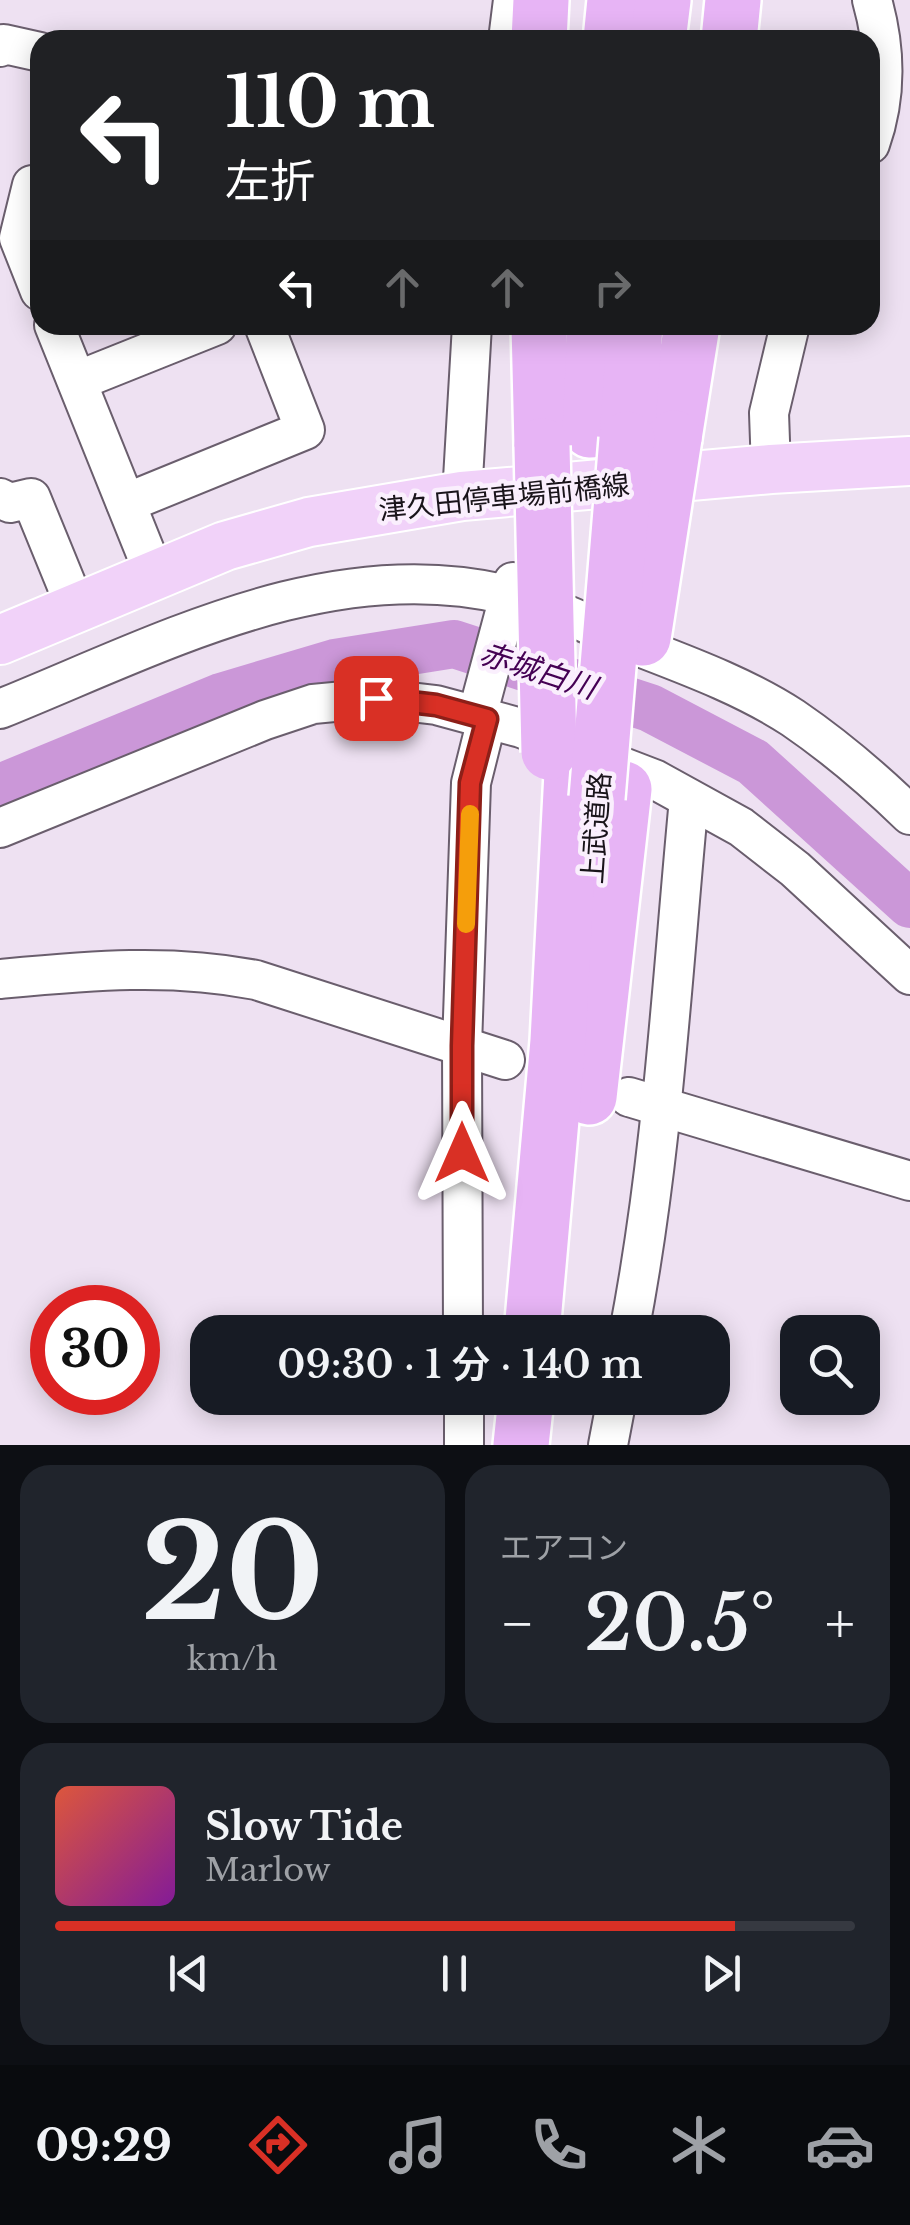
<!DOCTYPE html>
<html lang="ja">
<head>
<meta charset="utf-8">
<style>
  :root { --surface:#171b24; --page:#20242c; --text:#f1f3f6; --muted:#9ea1a6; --line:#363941; --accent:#d93025 }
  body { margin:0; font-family:"Libre Baskerville","Noto Sans JP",serif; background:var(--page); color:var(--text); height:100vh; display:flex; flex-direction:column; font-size:38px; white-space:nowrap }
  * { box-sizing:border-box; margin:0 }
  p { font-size:32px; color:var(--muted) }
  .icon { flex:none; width:55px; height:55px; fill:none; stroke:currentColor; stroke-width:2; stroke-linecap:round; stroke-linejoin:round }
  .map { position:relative; height:1445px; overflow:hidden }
  .details { display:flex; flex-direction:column; gap:20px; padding:20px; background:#0d0f14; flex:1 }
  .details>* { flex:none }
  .banner { position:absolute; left:30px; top:30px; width:850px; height:305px; border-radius:30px; box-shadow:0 5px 25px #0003; background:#202124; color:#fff; overflow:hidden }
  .fabs { position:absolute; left:780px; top:1315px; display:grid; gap:20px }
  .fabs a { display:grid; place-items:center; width:100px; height:100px; border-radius:20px; background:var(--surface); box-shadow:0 5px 25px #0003; font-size:50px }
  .speed { position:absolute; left:30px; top:1285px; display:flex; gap:20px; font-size:50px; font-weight:700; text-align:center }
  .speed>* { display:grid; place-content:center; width:130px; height:130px; border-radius:50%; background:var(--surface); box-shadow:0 5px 25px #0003; line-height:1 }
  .speed .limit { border:15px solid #d22; background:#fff; color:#111 }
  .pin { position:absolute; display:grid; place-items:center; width:85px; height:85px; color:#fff; margin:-42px; border-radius:20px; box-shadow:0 5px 15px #0006 }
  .me { position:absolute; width:110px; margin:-55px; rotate:0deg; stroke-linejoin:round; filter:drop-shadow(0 0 8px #0008) }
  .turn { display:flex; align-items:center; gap:35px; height:210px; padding:0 30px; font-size:45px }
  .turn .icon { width:130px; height:130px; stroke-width:2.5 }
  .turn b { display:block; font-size:70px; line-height:85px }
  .lanes { display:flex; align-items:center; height:95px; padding:0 30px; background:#0003; justify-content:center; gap:50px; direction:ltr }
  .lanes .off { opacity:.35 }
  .big { font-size:75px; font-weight:600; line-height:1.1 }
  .details .card { flex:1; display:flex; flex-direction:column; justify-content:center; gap:15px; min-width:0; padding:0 35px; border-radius:30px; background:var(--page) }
  .details .dial { align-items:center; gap:0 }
  .dial b { font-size:130px; line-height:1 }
  .song { display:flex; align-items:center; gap:30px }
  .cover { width:120px; height:120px; border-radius:15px; background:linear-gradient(135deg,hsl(10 70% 55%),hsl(290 70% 35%)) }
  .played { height:10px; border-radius:5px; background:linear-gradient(90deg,var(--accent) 85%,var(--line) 85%) }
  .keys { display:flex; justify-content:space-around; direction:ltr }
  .heat { display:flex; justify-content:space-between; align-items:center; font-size:55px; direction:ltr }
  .details .tiles { flex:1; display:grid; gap:20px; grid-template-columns:1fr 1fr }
  .card:last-child { grid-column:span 2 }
  .trip { position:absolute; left:190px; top:1315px; width:540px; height:100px; border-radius:30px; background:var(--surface); box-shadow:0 5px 25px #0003; font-weight:600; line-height:100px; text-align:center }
  .tab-bar { display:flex; height:160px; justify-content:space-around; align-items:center; background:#090b0e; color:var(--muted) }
  .tab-bar .icon { width:70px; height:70px }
  .tab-bar .selected { color:var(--accent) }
  .tab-bar b { font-size:45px; color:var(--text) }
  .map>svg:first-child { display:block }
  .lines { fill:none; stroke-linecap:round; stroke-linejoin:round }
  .river { stroke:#cb97d8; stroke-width:48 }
  .minor-casing { stroke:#6a5e6d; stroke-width:42 }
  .major-casing { stroke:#fff; stroke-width:52 }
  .highway-casing { stroke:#fff; stroke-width:60 }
  .minor { stroke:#fff; stroke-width:38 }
  .major { stroke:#f1d2f9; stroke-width:48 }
  .highway { stroke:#e7b4f5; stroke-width:55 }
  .highway-bridge-casing { stroke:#fff; stroke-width:60; stroke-linecap:butt }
  .highway-bridge { stroke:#e7b4f5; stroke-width:55 }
  .route-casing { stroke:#8d1f18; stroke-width:25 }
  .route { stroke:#d93025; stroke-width:18 }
  .slow { stroke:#f59e0b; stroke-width:18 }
  .labels { text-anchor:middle; stroke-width:9; stroke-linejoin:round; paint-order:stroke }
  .street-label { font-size:28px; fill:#19141a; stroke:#faeffd }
  .water-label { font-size:30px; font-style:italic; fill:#450154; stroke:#faeffd }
</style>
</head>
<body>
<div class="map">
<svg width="910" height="1445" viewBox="0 0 910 1445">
  <rect width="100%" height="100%" fill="#eee1f2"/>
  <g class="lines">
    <polyline class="river" points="0,788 221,697 335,663 454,644 650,708 753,762 910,904"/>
    <g class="minor-casing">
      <g id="minor">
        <polyline points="508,40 513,0"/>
        <polyline points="0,47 4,44 40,52"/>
        <path d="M 870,144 C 887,96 886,49 872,0"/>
        <polyline points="40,187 32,185 19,238 40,291"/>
        <polyline points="54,325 155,576"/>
        <polyline points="77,381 217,325"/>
        <polyline points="771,469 769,413 790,325"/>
        <polyline points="462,496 472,325"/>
        <polyline points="0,498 10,503 31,498 76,608"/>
        <polyline points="126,503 305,430 264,325"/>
        <path d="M 0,709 C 161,644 330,552 508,595 C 554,606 599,630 642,648 C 694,668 747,688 793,718 C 834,746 875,781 910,815"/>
        <polyline points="477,716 513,582 522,586"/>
        <polyline points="0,828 265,720 313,704 376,698 436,705 521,728 654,779 741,827 795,869 910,975"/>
        <path d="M 0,979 C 87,971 170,963 256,980 L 505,1060"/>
        <polyline points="629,1097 910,1181"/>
        <polyline points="463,1332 462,1046 471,783 487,719"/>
        <path d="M 629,1332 C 663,1156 672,977 689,799"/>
        <polyline points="464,1398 464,1445"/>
        <polyline points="608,1445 617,1398"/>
      </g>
    </g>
    <g class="major-casing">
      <polyline id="major" points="0,640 225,546 309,522 462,496 771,469 910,461"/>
    </g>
    <g class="highway-casing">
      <g id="highway">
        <polyline points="539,40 541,0"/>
        <polyline points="611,40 615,0"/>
        <polyline points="658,40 663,0"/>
        <polyline points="729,40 733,0"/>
        <polyline points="539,325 542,446"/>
        <polyline points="590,430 595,325"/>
        <polyline points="674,438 692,325"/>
        <polyline points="627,439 635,325"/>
        <polyline points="589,1097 624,789"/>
        <polyline points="532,1332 558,1041 572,773"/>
        <polyline points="521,1445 526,1398"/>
      </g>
    </g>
    <use href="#minor" class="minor"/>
    <use href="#major" class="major"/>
    <use href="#highway" class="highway"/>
    <g class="highway-bridge-casing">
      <g id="highway-bridge">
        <polyline points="542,446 549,752"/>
        <polyline points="643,638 674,438"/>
        <polyline points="597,798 627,439"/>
      </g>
    </g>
    <use href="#highway-bridge" class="highway-bridge"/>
  </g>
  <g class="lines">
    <g class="route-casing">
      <polyline id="route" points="376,698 436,705 487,719 470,783 462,1046 462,1153"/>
    </g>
    <use href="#route" class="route"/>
    <polyline class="slow" points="466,924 470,814"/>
  </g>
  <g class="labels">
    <g class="street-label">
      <text transform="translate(504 497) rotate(-6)" y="10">津久田停車場前橋線</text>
      <text transform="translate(596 828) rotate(-86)" y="10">上武道路</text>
    </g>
    <g class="water-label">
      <text transform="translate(538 671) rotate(18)" y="10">赤城白川</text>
    </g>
  </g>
</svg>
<div class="fabs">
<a><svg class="icon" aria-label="search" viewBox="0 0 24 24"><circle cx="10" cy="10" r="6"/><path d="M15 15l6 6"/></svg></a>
</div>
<div class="speed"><div class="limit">30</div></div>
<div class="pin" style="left:376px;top:698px;background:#d93025"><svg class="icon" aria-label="arrive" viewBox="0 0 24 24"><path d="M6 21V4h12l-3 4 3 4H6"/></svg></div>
<svg class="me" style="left:462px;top:1153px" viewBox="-20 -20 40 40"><path d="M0-17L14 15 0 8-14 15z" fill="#d93025" stroke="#fff" stroke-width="4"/></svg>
<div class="trip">09:30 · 1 分 · 140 m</div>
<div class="banner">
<div class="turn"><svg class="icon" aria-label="left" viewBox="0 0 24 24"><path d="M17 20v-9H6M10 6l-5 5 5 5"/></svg><div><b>110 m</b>左折</div></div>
<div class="lanes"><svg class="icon" aria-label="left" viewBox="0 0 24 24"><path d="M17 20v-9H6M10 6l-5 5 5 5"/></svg><svg class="icon off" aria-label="ahead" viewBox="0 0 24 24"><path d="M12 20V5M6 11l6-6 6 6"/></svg><svg class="icon off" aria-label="ahead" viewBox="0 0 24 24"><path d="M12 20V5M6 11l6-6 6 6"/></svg><svg class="icon off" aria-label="right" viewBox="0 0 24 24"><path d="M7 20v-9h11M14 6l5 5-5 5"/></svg></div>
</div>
</div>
<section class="details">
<div class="tiles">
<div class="card dial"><b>20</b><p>km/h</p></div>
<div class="card"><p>エアコン</p>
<div class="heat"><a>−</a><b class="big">20.5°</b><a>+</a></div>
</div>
<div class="card">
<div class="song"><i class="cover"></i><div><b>Slow Tide</b><p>Marlow</p></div></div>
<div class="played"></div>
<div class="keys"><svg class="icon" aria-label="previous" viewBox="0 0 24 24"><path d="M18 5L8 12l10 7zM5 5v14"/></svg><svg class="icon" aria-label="pause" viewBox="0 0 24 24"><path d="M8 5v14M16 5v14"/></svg><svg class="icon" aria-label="next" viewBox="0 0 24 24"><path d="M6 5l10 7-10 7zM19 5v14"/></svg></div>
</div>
</div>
</section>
<nav class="tab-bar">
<b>09:29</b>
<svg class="icon selected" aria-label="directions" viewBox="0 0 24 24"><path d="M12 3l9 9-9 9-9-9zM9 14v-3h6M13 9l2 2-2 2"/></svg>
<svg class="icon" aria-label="music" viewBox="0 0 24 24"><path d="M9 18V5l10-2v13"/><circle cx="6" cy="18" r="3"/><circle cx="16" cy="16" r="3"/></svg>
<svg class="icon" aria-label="phone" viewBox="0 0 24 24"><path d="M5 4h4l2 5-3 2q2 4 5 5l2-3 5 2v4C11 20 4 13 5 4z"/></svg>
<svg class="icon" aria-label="climate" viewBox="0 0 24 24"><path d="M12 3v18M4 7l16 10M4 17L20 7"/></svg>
<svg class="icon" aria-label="car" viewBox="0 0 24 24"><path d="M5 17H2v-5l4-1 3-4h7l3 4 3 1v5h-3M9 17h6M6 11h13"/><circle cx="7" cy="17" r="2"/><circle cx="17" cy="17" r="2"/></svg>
</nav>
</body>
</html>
